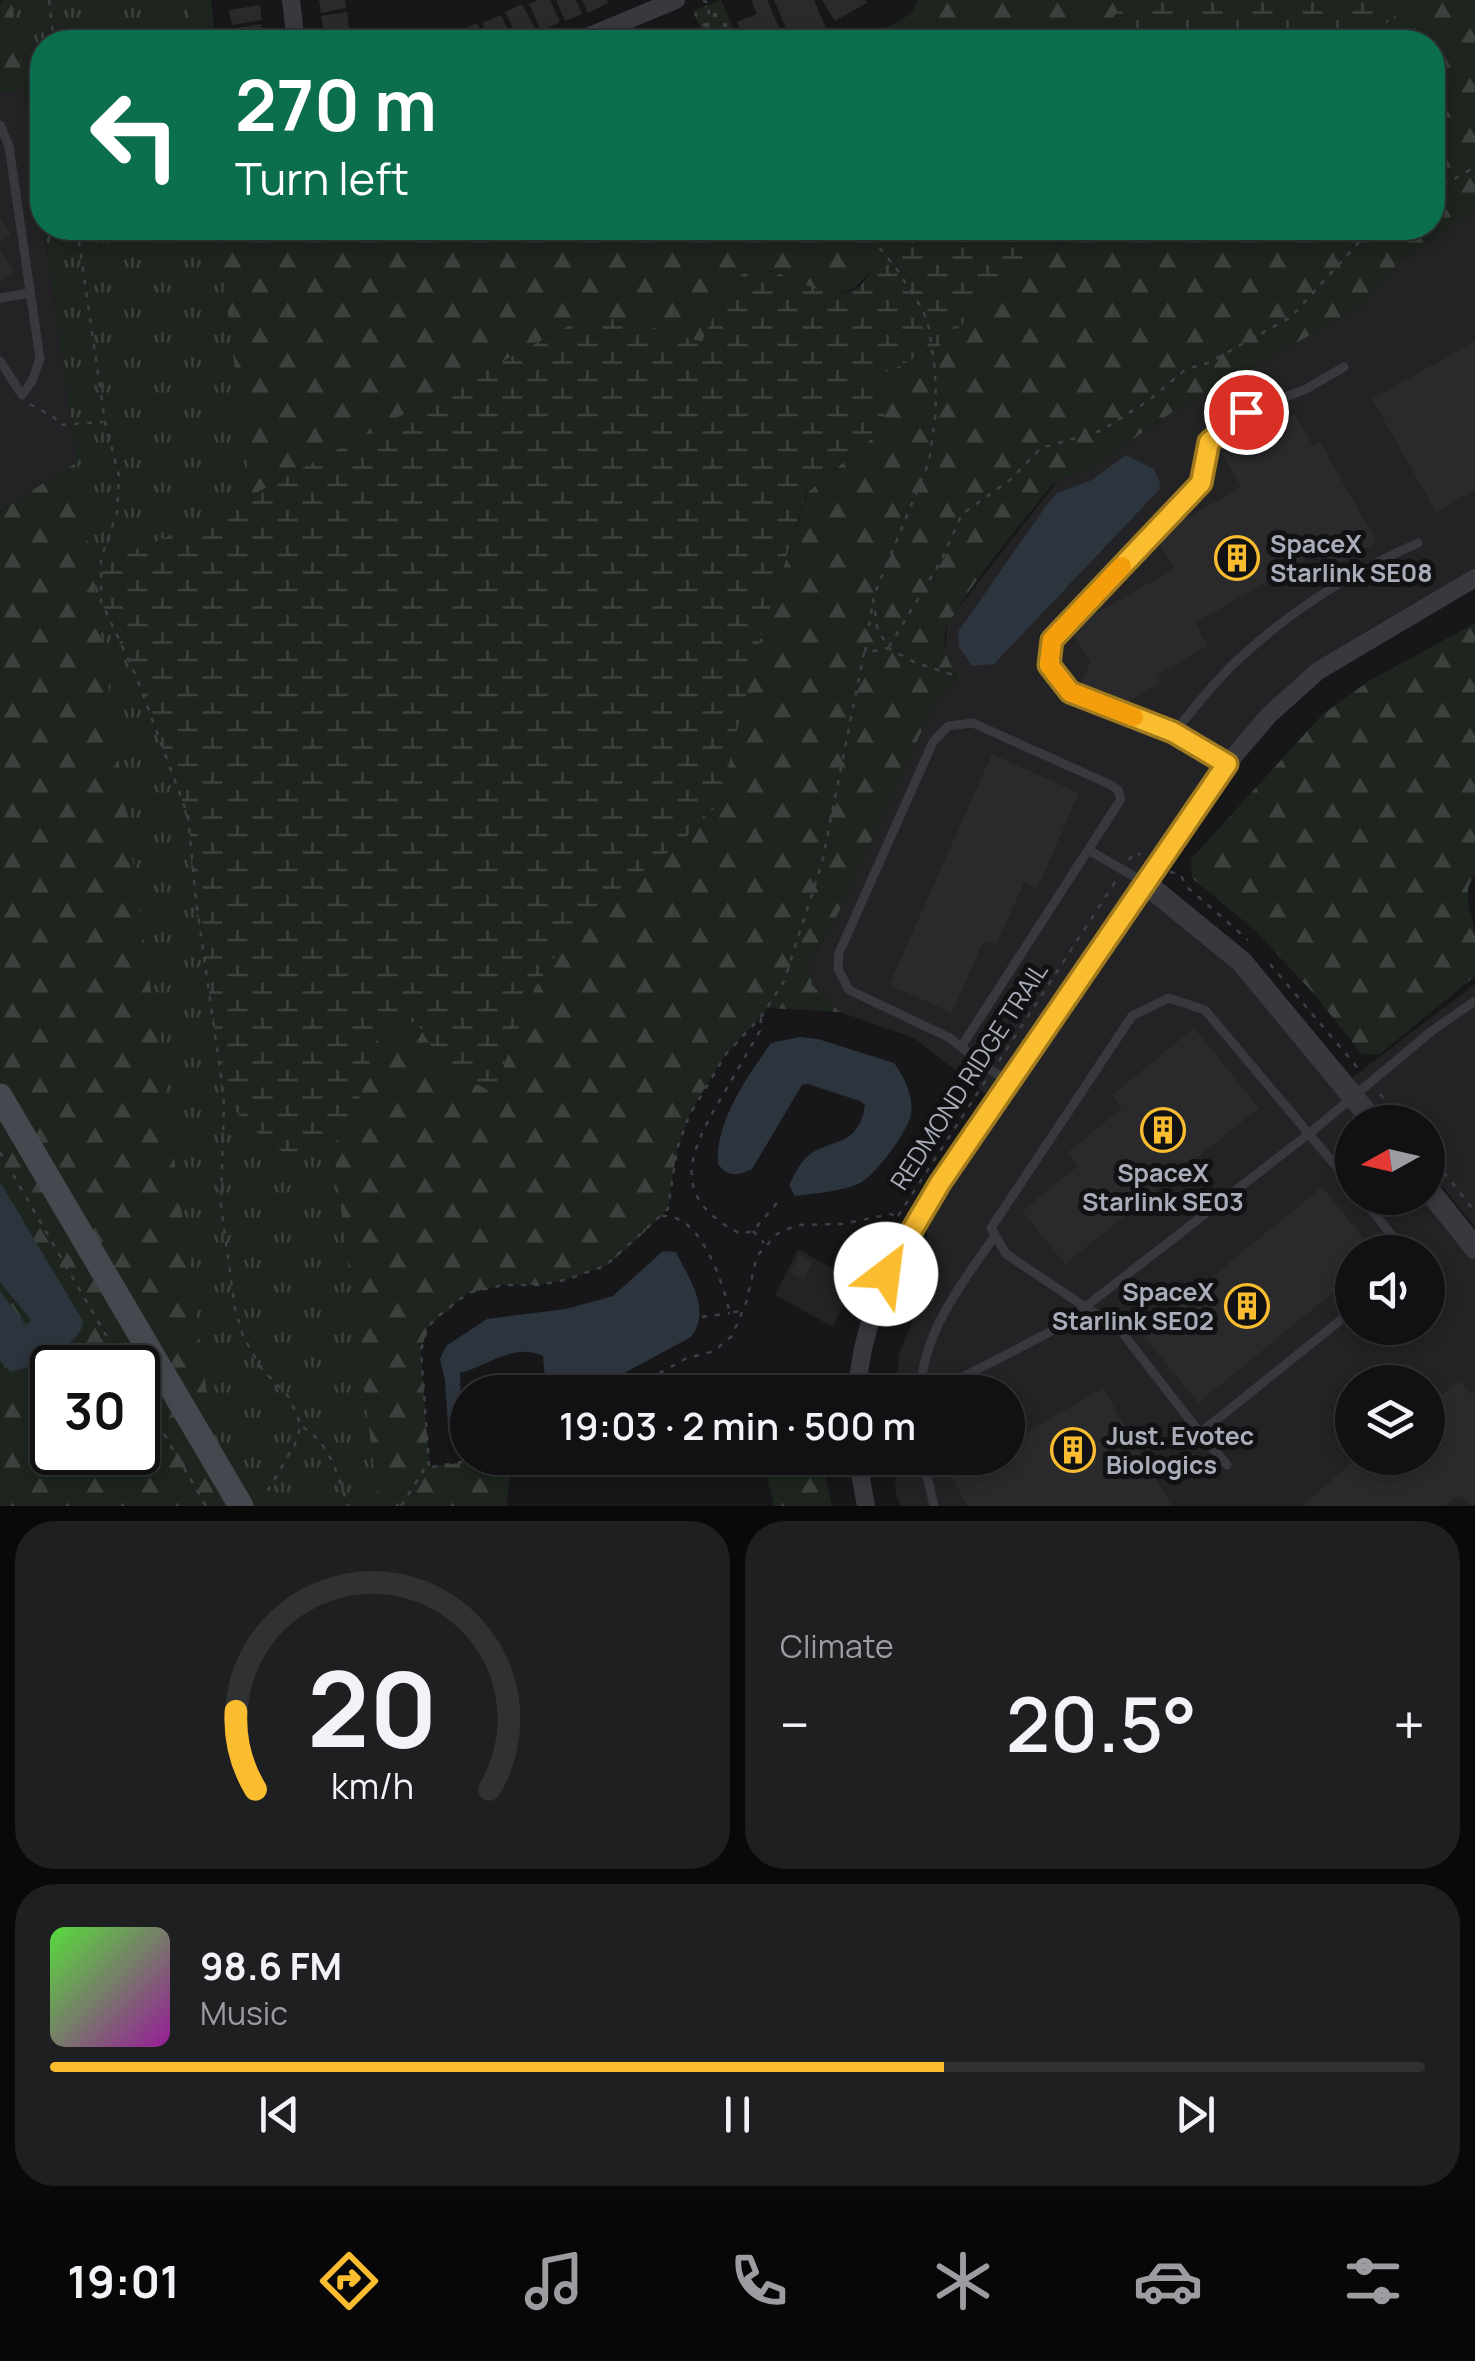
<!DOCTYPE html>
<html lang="en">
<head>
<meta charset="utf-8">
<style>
  :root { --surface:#111113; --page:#1e1f21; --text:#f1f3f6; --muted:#9c9da0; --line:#303133; --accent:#fabd2f }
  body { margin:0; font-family:Manrope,sans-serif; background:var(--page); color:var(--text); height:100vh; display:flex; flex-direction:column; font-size:38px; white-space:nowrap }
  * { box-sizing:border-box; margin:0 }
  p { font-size:32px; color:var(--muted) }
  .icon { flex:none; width:55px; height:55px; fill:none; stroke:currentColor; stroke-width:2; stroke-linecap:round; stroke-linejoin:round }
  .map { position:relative; height:1506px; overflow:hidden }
  .sheet { display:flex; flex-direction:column; gap:15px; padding:15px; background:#09090a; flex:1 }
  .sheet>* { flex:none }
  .hud { position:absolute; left:30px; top:30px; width:1415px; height:210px; border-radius:40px; box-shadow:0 5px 15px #0003,0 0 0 2px var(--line); background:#0b6e4f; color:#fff; overflow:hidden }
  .needle { width:65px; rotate:262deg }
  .fabs { position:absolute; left:1335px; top:1105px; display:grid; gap:20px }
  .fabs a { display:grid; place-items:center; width:110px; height:110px; border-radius:50%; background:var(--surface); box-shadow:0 5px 15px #0003,0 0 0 2px var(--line); font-size:50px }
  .speed { position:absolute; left:30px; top:1345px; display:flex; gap:20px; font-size:50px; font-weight:700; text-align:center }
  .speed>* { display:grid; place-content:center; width:130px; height:130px; border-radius:50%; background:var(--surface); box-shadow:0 5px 15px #0003,0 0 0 2px var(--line); line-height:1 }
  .speed .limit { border:5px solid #111; border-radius:15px; background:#fff; color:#111 }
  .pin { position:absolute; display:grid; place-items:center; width:85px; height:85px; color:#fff; margin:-42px; border:5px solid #fff; border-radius:50%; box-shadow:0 2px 10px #0007 }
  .me { position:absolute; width:110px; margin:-55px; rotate:30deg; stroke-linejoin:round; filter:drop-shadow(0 0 8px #0008) }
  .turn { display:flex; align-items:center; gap:35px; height:210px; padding:0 40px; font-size:45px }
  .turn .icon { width:130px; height:130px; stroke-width:2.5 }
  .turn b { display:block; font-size:70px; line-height:85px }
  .big { font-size:75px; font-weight:600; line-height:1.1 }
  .sheet .widget { flex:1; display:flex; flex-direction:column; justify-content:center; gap:15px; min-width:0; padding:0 35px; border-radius:40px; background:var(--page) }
  .sheet .dial { align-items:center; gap:0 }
  .dial svg { height:260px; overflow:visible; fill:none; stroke:var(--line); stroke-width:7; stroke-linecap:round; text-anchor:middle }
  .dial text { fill:var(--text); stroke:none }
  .song { display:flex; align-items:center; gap:30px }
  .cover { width:120px; height:120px; border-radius:15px; background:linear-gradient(135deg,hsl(110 70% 55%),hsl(300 70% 35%)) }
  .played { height:10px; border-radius:5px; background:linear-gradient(90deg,var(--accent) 65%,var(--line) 65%) }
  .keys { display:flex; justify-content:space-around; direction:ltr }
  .heat { display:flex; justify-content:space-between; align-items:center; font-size:55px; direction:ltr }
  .sheet .tiles { flex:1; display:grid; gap:15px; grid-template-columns:1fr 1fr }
  .widget:last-child { grid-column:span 2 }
  .trip { position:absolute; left:450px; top:1375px; width:575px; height:100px; border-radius:50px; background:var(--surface); box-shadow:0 5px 15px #0003,0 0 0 2px var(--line); font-weight:600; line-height:100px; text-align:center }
  .dock { display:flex; height:160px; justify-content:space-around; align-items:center; background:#070708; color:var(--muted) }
  .dock .icon { width:70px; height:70px }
  .dock .on { color:var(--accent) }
  .dock b { font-size:45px; color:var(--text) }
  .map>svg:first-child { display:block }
  .built { fill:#232326; fill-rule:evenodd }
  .grass { fill:url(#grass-tufts) }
  .forest { fill:url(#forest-firs); fill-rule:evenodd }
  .wetland { fill:url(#wetland-marsh) }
  .park { fill:url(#park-dots) }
  .water { fill:#2c353e }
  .building { fill:#2a2a2d }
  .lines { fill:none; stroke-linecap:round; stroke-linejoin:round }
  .path { stroke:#3e4046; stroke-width:2.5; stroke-dasharray:5 8; stroke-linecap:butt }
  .service { stroke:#38393e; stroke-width:9 }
  .minor { stroke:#38393e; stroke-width:18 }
  .tertiary { stroke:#38393e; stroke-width:22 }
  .secondary { stroke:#46484f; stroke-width:25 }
  .route-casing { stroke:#a27b1f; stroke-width:25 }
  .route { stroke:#fabd2f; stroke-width:18 }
  .slow { stroke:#f59e0b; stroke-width:18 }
  .labels { text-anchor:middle; stroke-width:10; stroke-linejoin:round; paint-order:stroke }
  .poi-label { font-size:25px; font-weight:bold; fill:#a9adba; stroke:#121214; text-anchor:start }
  .street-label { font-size:25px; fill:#a9adba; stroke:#121214 }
</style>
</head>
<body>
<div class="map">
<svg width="1475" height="1506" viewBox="0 0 1475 1506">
  <defs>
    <pattern id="grass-tufts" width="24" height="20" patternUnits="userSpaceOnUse" patternTransform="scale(2.5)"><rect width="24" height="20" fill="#1d251e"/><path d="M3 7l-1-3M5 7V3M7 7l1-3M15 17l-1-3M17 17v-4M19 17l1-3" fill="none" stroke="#3b423d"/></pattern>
    <pattern id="forest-firs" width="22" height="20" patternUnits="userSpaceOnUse" patternTransform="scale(2.5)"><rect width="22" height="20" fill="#1d251e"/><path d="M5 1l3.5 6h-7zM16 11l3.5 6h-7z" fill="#3b423d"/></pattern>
    <pattern id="wetland-marsh" width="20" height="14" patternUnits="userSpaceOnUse" patternTransform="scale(2.5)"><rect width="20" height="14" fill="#1d251e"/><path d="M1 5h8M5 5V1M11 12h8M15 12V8" fill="none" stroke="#3b423d"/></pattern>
    <pattern id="park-dots" width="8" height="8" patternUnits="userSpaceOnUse" patternTransform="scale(2.5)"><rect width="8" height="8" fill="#1d251e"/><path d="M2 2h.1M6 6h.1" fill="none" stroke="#3b423d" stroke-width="1.8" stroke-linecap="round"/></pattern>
  </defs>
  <rect width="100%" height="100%" fill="#171719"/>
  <g class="built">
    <polygon points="24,90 77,462 0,511 0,93"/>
    <path d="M 1475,212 L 1475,578 L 1421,608 L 1269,715 L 1144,882 L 1190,917 L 1374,1122 L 1352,1122 L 1352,1198 L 1428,1198 L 1475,1248 L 1475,1506 L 901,1506 L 896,1495 L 894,1458 L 1008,1458 L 1008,1392 L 896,1392 L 899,1354 L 929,1282 L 926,1205 L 996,1102 L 914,1038 L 840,1012 L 812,985 L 810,962 L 836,918 L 934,704 L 960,677 L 950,666 L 945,651 L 948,621 L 1059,479 L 1093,467 L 1171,413 L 1360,307 L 1401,260 ZM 1352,1252 L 1428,1252 L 1428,1328 L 1352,1328 ZM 1352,1382 L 1428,1382 L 1428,1458 L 1352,1458 Z"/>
    <polygon points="1475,984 1475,1227 1428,1169 1428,1122 1389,1122 1352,1078"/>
    <polygon points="798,1249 854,1281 833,1327 775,1295"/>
  </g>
  <g class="grass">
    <polygon points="11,0 187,0 193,42 42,42 42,221"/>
    <polygon points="44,228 217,228 379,1506 222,1506 198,1335 52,1368 52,1452 138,1452 164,1459 77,1506 0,1394 185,1237"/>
  </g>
  <g class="forest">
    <polygon points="3,0 11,0 24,90 0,93 0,5"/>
    <polygon points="187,0 211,0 216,42 193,42"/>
    <polygon points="918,0 1124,0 1099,42 860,42 911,14"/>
    <path d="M 1410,0 L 1475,0 L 1475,212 L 1401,260 L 1360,307 L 1171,413 L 1093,467 L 1059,479 L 1050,487 C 1031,512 947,612 945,634 C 942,651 949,665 960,677 L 934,704 L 836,918 L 810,961 L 812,985 L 840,1012 L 768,1008 L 726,1054 L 709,1080 L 689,1116 L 677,1149 L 668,1209 L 628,1248 L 605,1266 L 565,1280 L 539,1285 L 503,1285 L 468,1293 L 428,1327 L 421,1350 L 429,1466 L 513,1458 L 506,1506 L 379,1506 L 333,1146 L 350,1129 L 376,1041 L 403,1020 L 417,1023 L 446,1070 L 493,1092 L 534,989 L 580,918 L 680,843 L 719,803 L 758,646 L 808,492 L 876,435 L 868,381 L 939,346 L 1006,283 L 1086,228 L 1432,228 L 1432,42 L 1369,42 Z"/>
    <polygon points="217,228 336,228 386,240 411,228 933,228 906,249 893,250 854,288 840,293 822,293 770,270 729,287 702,342 625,319 582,319 251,496"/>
    <path d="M 77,462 L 217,1465 L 241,1506 L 0,1506 L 0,511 ZM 52,1368 L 138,1368 L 138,1452 L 52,1452 Z"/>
    <path d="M 1475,623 L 1475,875 C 1459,894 1474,915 1475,936 C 1475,949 1475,963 1475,976 L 1380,1054 L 1362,1054 L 1314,994 L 1256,931 L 1192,878 L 1191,859 L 1322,715 L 1369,681 Z"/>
    <polygon points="762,1458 776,1458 781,1473 821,1459 832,1506 774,1506"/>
  </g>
  <g class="wetland">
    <polygon points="1124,0 1410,0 1369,42 1099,42"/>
    <path d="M 933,228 L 1086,228 L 1006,283 L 939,346 L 868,381 L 885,417 L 876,435 L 807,492 L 758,646 L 719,803 L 680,843 L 580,918 L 534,989 L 493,1092 L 446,1070 L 417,1023 L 402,1020 L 376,1041 L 350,1129 L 333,1146 L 294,1161 L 248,1125 L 224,1098 L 196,900 L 188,816 L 136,676 L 105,613 L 99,585 L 101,558 L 121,555 L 190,528 L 582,319 L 625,319 L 702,342 C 714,320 722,283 747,272 C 789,255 854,345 880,247 L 906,249 Z"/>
  </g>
  <polygon class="park" points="721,0 739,42 706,42 693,11"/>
  <g class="water">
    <polygon points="1126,455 1154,469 1160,481 1159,490 994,664 972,666 959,647 958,632 1046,506 1057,493 1092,480"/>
    <path d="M 799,1037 L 818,1039 L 894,1063 C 904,1076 914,1097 911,1115 C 907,1132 875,1177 858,1184 C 839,1192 816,1193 795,1196 L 789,1185 C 794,1176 799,1164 807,1157 C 829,1137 858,1150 865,1105 L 860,1101 L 808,1084 L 802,1085 L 752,1169 C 739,1176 727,1177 718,1164 C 715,1122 747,1077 771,1043 Z"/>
    <path d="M 0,1182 L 83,1321 C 83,1344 32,1368 11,1372 L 0,1361 L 0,1291 L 26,1325 L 31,1320 L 0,1282 Z"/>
    <path d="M 663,1251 L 676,1252 C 689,1279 712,1309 691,1337 L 589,1392 L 511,1392 L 510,1386 L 539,1384 L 545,1379 L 543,1356 C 514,1342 488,1366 460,1373 L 461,1403 L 467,1407 L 467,1441 L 454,1440 L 448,1425 L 445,1380 L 440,1359 L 446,1346 L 487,1319 L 566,1309 L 613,1296 Z"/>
  </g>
  <g class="building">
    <polygon points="319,0 345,0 346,8 321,13"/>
    <polygon points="538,0 550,0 560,22 541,31 529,4"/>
    <polygon points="556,0 576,0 582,14 565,21"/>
    <polygon points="582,0 607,0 608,3 588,13"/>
    <polygon points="751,0 767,0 784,39 776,42 746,42 737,22 757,14"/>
    <polygon points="774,0 814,0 828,33 804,42 792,42"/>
    <polygon points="822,0 865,0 867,3 835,21"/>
    <polygon points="522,4 536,30 518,39 505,12"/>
    <polygon points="260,5 262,20 232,25 229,10"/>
    <polygon points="347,12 349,28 324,31 321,16"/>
    <polygon points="501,15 513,41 491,42 482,23"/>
    <polygon points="477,23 486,42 465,42 460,31"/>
    <polygon points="261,24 264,38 235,42 232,29"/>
    <polygon points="699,33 703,42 675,42"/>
    <polygon points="351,34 352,42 326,42 325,38"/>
    <polygon points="455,34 459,42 435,42"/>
    <polygon points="0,216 11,235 0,241"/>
    <polygon points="0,249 14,272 0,281"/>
    <polygon points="1475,341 1475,490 1436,512 1372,399"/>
    <polygon points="1295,414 1313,446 1320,442 1377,542 1332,567 1322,550 1195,623 1208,646 1158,675 1162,682 1120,706 1079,690 1090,662 1070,628 1174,569 1155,536 1241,487 1217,444 1248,426 1254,437"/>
    <polygon points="992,754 1079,793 1037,889 1024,883 997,944 983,942 952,1013 889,985"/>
    <polygon points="1194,1028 1259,1108 1065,1264 1022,1211 1078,1166 1067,1153 1122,1108 1112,1095"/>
    <polygon points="1322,1187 1375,1252 1352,1252 1352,1277 1198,1403 1142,1334"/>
    <polygon points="800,1255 813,1262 804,1279 790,1272"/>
    <polygon points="1459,1381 1470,1394 1473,1392 1475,1394 1475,1503 1471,1506 1459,1495 1445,1506 1302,1506 1357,1458 1428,1458 1428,1406"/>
    <polygon points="1103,1388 1172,1506 968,1506 951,1477 984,1458 1008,1458 1008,1443"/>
  </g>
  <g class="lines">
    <g class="path">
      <polyline points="49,0 54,42"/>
      <polyline points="703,0 709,4 708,28 725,42"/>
      <polyline points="1432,192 1475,167"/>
      <polyline points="77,228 105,422 119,476 117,513 101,558 101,601 136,676 188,816 196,900 224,1098 221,1206 235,1309 243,1336 262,1369 289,1397 301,1425 295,1444 264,1497"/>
      <polyline points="863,228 896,268 923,310 929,328 935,370 936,411 929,462 873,598 877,627 888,648 914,662 960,677"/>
      <polyline points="30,404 54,417 59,425 103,422"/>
      <polyline points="889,647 942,559 962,514 1010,480 1041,448 1100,431 1148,401 1186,369 1208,363 1291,317 1361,240 1386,228"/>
      <polyline points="865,652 873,600"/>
      <polyline points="1129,860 1135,852 1141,855"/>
      <polyline points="1170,872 1180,874 1187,887 1248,940"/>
      <polyline points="1270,964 1362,1073"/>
      <path d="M 761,1018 L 760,1031 C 747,1053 734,1076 721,1098 C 688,1154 669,1198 741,1234 L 753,1231 L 782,1197"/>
      <polyline points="999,1061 1117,879"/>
      <polyline points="1380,1094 1403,1122"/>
      <polyline points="0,1152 125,1368"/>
      <polyline points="1428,1152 1475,1212"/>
      <path d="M 662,1216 C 702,1214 722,1282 730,1313 L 740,1311"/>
      <polyline points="898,1216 986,1080"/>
      <polyline points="753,1231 764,1243"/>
      <polyline points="702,1317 730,1313"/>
      <polyline points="138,1389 206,1506"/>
      <polyline points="625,1392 685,1359 714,1351 732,1336 746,1303 757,1256 777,1234 797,1225 842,1224 891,1214 900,1219"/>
      <path d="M 303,1427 C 331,1444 338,1477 348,1506"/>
      <polyline points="429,1466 421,1350 428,1327 436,1318 468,1293 503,1285 539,1285 565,1280 605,1266 668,1209 677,1149 689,1116 726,1054 761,1017 784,981 822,863 864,653 888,648"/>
      <polyline points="401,1506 425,1468 488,1458"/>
    </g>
    <g class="service">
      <polyline points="0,125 9,146 40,359 32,381 22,395 0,361"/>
      <polyline points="0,298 30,293"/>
      <polyline points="1173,733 1069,692 1049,665 1052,640 1201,483 1209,442 1246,412 1306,389 1344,367"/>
      <path d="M 1227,764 L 1173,733 C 1195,708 1216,679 1241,657 C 1292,610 1354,571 1418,543"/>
      <polyline points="1090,851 1144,882"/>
      <path d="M 961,1047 L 1121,799 L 1118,790 L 1111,785 L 973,723 L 948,726 L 933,742 L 839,953 L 838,969 L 849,990 L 950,1038 C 969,1054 988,1069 1009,1082"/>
      <polyline points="1352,1185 1205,1010 1169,998 1132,1016 991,1228 1006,1254 1121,1331 1200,1433 1352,1311"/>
      <polyline points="1362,1198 1405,1252"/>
      <polyline points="1428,1281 1441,1298"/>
      <path d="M 921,1392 C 921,1335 963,1281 995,1236"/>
      <polyline points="934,1392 1048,1333 1085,1307 1311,1132 1433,1030 1475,1001"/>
      <polyline points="1200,1433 1227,1465"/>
      <polyline points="923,1458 934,1506"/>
    </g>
    <g class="minor">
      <polyline points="291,0 296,42"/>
      <polyline points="575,42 676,0"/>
      <path d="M 857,1392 C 861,1331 883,1279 913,1227 L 1217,776 L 1269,715 L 1318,671 L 1475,578"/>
      <polyline points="857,1458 866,1506"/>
    </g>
    <g class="tertiary">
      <polyline points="1144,882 1242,962 1374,1122"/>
      <polyline points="1428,1189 1475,1248"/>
    </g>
    <polyline class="secondary" points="0,1096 241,1506"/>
  </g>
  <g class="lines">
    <g class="route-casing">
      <polyline id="route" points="886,1274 940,1183 1227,764 1173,732 1070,692 1049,665 1052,640 1201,483 1209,442 1246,412"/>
    </g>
    <use href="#route" class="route"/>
    <polyline class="slow" points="1122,566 1052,640 1049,665 1070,692 1134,717"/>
  </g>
  <defs>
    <g id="building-ring" transform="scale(2.25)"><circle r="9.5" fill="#121214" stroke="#fabd2f" stroke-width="1.5"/><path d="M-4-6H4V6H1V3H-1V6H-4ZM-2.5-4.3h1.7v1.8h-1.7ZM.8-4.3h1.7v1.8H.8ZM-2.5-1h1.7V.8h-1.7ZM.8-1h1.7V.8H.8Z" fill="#fabd2f"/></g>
  </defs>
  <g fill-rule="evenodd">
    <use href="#building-ring" x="1237" y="558"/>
    <use href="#building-ring" x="1163" y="1130"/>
    <use href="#building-ring" x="1247" y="1306"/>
    <use href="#building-ring" x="1073" y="1450"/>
  </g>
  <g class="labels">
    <g class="poi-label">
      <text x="1270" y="553">SpaceX<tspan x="1270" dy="29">Starlink SE08</tspan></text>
      <text x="1163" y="1182" text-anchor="middle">SpaceX<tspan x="1163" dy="29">Starlink SE03</tspan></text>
      <text x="1214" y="1301" text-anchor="end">SpaceX<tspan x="1214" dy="29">Starlink SE02</tspan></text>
      <text x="1106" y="1445">Just. Evotec<tspan x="1106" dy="29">Biologics</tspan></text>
    </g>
    <g class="street-label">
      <text transform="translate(969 1076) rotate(-57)" y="9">REDMOND RIDGE TRAIL</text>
    </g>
  </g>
</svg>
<div class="fabs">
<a><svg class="needle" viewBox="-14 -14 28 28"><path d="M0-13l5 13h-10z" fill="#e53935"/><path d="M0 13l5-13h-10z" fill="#9c9da0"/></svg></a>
<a><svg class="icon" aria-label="sound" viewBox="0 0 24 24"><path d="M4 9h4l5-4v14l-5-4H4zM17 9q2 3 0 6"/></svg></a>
<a><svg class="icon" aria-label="layers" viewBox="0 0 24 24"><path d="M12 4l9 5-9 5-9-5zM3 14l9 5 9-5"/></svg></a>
</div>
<div class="speed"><div class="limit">30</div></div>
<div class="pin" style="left:1246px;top:412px;background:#d93025"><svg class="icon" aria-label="arrive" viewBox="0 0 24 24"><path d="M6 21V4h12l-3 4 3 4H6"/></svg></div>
<svg class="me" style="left:886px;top:1274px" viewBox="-20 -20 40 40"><circle r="19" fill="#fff"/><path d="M0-13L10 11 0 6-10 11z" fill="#fabd2f"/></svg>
<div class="trip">19:03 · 2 min · 500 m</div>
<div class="hud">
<div class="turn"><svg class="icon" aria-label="left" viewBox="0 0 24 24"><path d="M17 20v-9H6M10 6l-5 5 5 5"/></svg><div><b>270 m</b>Turn left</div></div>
</div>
</div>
<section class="sheet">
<div class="tiles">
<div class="widget dial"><svg viewBox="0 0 100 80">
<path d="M14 69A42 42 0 1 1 86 69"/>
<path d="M14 69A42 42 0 0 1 8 45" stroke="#fabd2f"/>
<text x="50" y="56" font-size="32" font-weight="700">20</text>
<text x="50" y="72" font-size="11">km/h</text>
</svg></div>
<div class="widget"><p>Climate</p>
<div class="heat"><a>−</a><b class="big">20.5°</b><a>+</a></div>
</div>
<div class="widget">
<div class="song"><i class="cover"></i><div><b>98.6 FM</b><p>Music</p></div></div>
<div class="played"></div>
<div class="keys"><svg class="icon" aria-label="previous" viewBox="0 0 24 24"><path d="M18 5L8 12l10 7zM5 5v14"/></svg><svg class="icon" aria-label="pause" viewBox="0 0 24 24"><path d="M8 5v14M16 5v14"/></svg><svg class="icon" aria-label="next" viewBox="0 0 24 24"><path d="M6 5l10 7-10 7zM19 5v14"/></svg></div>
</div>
</div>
</section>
<nav class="dock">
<b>19:01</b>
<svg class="icon on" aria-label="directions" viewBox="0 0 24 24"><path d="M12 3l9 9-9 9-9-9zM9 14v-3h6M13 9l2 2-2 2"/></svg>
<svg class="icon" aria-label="music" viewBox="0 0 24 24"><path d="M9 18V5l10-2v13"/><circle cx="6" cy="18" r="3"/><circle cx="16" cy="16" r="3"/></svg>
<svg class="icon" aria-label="phone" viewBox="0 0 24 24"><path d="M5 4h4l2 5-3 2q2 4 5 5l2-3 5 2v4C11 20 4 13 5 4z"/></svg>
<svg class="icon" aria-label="climate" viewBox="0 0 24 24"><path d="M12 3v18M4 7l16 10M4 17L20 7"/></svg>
<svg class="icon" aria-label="car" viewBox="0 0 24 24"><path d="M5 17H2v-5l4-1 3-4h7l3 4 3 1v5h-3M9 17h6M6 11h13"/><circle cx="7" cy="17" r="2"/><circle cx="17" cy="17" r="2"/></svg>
<svg class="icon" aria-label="filters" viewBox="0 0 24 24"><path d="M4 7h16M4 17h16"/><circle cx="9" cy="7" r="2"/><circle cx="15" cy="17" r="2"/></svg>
</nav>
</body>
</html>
